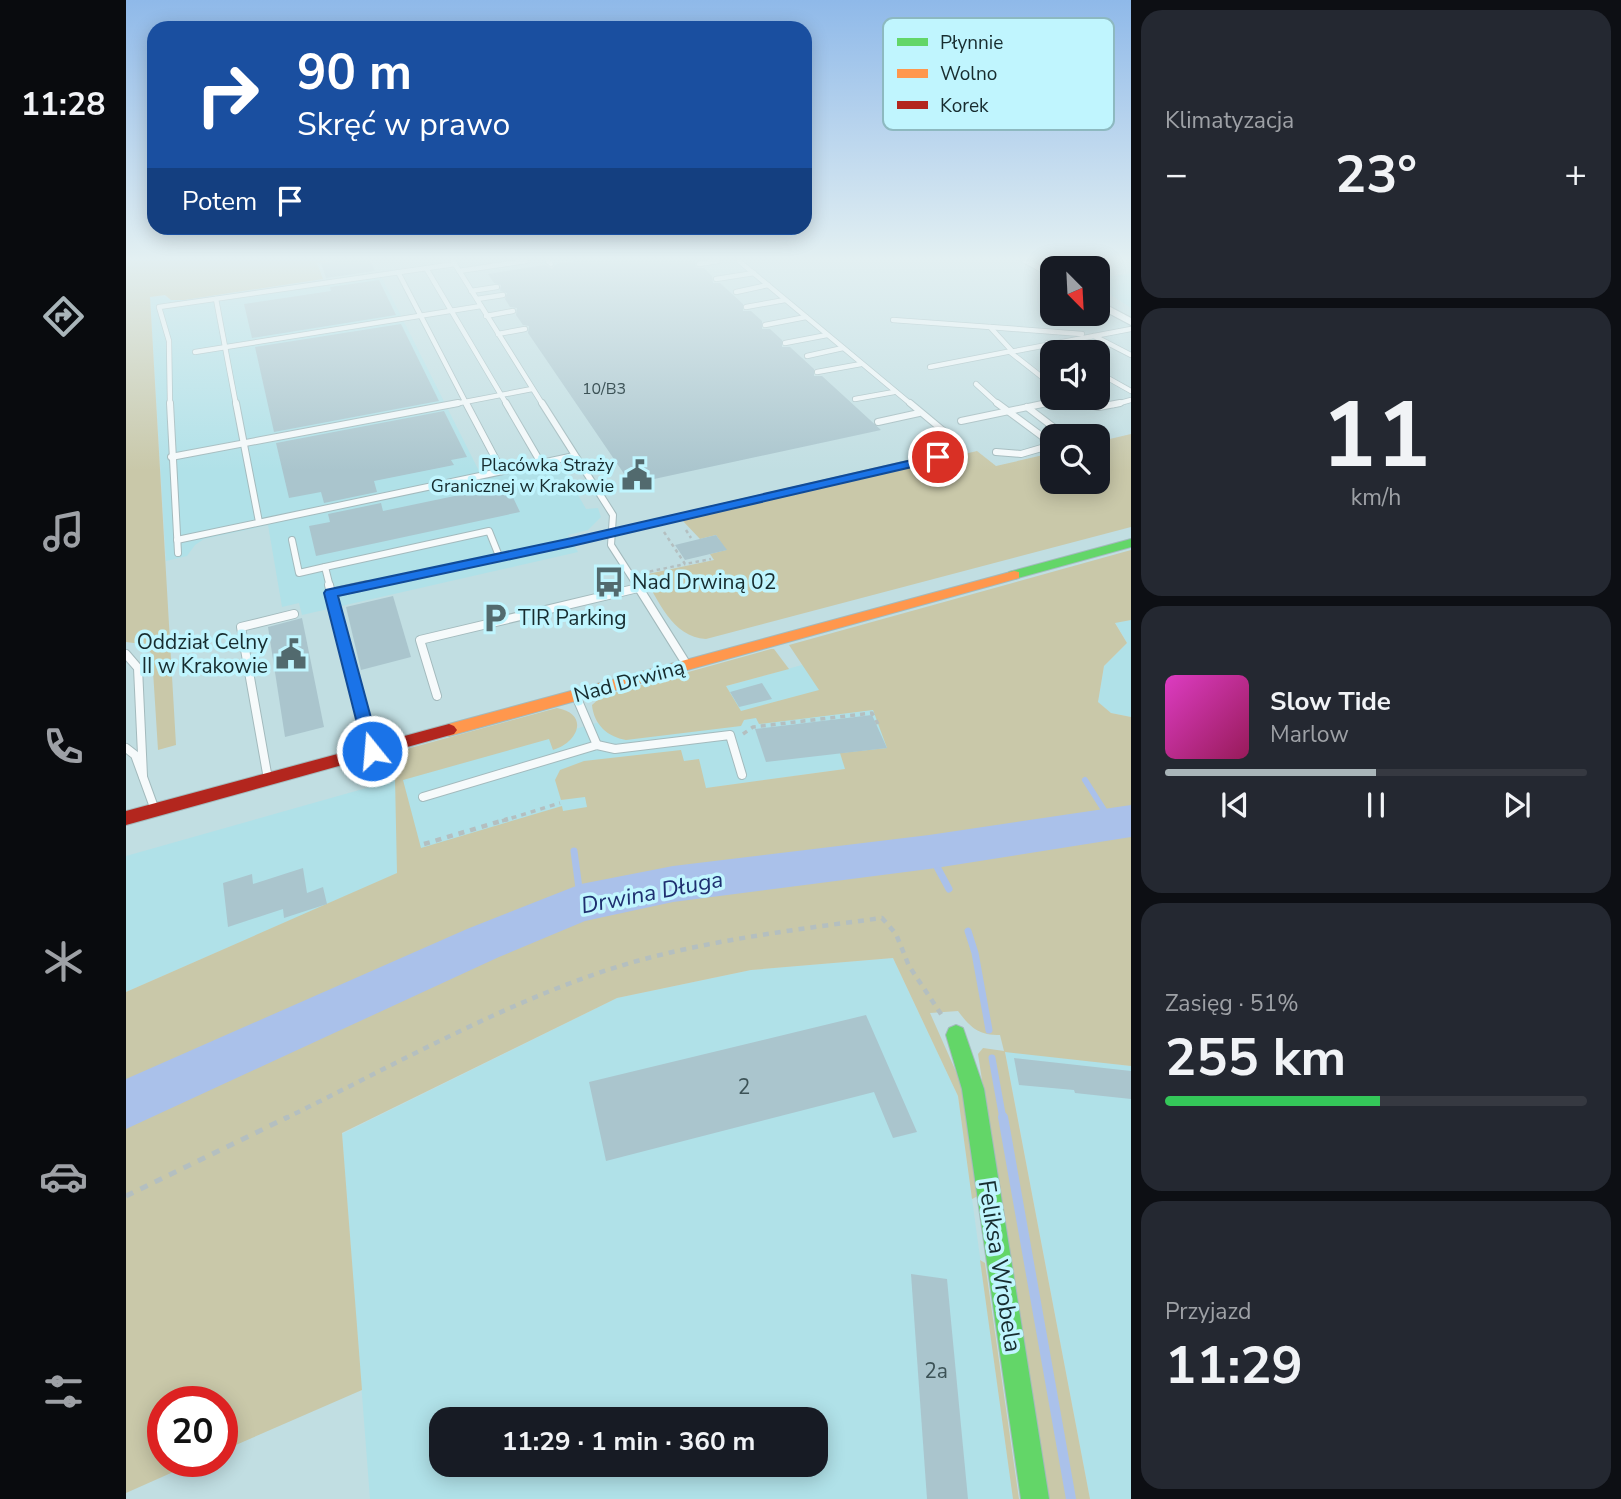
<!DOCTYPE html>
<html lang="pl">
<head>
<meta charset="utf-8">
<style>
  :root { --surface:#171b24; --page:#242831; --text:#f1f3f6; --muted:#9ea1a6; --line:#363941; --accent:#a9b5b9 }
  body { margin:0; font-family:"Nunito Sans",sans-serif; background:var(--page); color:var(--text); height:100vh; display:flex; flex-direction:column; font-size:26px; white-space:nowrap }
  * { box-sizing:border-box; margin:0 }
  p { font-size:23px; color:var(--muted) }
  .icon { flex:none; width:38px; height:38px; fill:none; stroke:currentColor; stroke-width:2; stroke-linecap:round; stroke-linejoin:round }
  .map { position:relative; flex:1; overflow:hidden }
  .panel { display:flex; flex-direction:column; gap:10px; padding:10px; background:#0d0f14; width:490px }
  .panel>* { flex:none }
  .hud { position:absolute; left:21px; top:21px; width:665px; height:214px; border-radius:21px; box-shadow:0 4px 18px #0003; background:#1a4fa0; color:#fff; overflow:hidden }
  .needle { width:46px; rotate:156deg }
  .tools { position:absolute; left:914px; top:256px; display:grid; gap:14px }
  .tools a { display:grid; place-items:center; width:70px; height:70px; border-radius:14px; background:var(--surface); box-shadow:0 4px 18px #0003; font-size:35px }
  .speed { position:absolute; left:21px; top:1386px; display:flex; gap:14px; font-size:35px; font-weight:700; text-align:center }
  .speed>* { display:grid; place-content:center; width:91px; height:91px; border-radius:50%; background:var(--surface); box-shadow:0 4px 18px #0003; line-height:1 }
  .speed .limit { border:10px solid #d22; background:#fff; color:#111 }
  .pin { position:absolute; display:grid; place-items:center; width:60px; height:60px; color:#fff; margin:-30px; border:4px solid #fff; border-radius:50%; box-shadow:0 2px 7px #0007 }
  .me { position:absolute; width:77px; margin:-38px; rotate:343deg; stroke-linejoin:round; filter:drop-shadow(0 0 5px #0008) }
  .turn { display:flex; align-items:center; gap:24px; height:147px; padding:0 35px; font-size:32px }
  .turn .icon { width:91px; height:91px; stroke-width:2.5 }
  .turn b { display:block; font-size:49px; line-height:60px }
  .then { display:flex; align-items:center; height:66px; padding:0 35px; background:#0003; gap:14px; font-size:26px }
  .big { font-size:52px; font-weight:700; line-height:1.1 }
  .panel .widget { flex:1; display:flex; flex-direction:column; justify-content:center; gap:10px; min-width:0; padding:0 24px; border-radius:21px; background:var(--page) }
  .panel .dial { align-items:center; gap:0 }
  .dial b { font-size:91px; line-height:1 }
  .song { display:flex; align-items:center; gap:21px }
  .cover { width:84px; height:84px; border-radius:10px; background:linear-gradient(135deg,hsl(310 70% 55%),hsl(330 70% 35%)) }
  .played { height:7px; border-radius:4px; background:linear-gradient(90deg,var(--accent) 50%,var(--line) 50%) }
  .keys { display:flex; justify-content:space-around; direction:ltr }
  .heat { display:flex; justify-content:space-between; align-items:center; font-size:38px; direction:ltr }
  .charge { height:10px; border-radius:5px; background:linear-gradient(90deg,#34c759 51%,var(--line) 0) }
  .trip { position:absolute; left:303px; top:1407px; width:399px; height:70px; border-radius:21px; background:var(--surface); box-shadow:0 4px 18px #0003; font-weight:700; line-height:70px; text-align:center }
  main { display:flex; flex:1; min-height:0 }
  .tab-bar { display:flex; flex-direction:column; width:126px; justify-content:space-around; align-items:center; background:#090b0e; color:var(--muted) }
  .tab-bar .icon { width:49px; height:49px }
  .tab-bar .current { color:var(--accent) }
  .tab-bar b { font-size:32px; color:var(--text) }
  .map>svg:first-child { display:block }
  .built { fill:#b0e1e8; fill-rule:evenodd }
  .green { fill:#c9c8a9 }
  .lines { fill:none; stroke-linecap:round; stroke-linejoin:round }
  .stream-far2 { stroke:#aac1ea; stroke-width:6 }
  .stream-far1 { stroke:#aac1ea; stroke-width:7 }
  .stream { stroke:#aac1ea; stroke-width:10 }
  .river { fill:#aac1ea; fill-rule:evenodd }
  .building { fill:#aac5cd }
  .lane-far2-casing { stroke:#a3babd; stroke-width:6 }
  .lane-far1-casing { stroke:#a3babd; stroke-width:8 }
  .lane-casing { stroke:#a3babd; stroke-width:10 }
  .street-casing { stroke:#a3babd; stroke-width:2 }
  .fast-casing { stroke:#a3babd; stroke-width:2 }
  .slow-casing { stroke:#a3babd; stroke-width:2 }
  .jam-casing { stroke:#a3babd; stroke-width:2 }
  .path-far3 { stroke:#b4bfc0; stroke-width:2.5; stroke-dasharray:3.5 3.5; stroke-linecap:butt }
  .path-far2 { stroke:#b4bfc0; stroke-width:3.5; stroke-dasharray:5 5; stroke-linecap:butt }
  .path-far1 { stroke:#b4bfc0; stroke-width:4.5; stroke-dasharray:6 6; stroke-linecap:butt }
  .path { stroke:#b4bfc0; stroke-width:5; stroke-dasharray:8 8; stroke-linecap:butt }
  .lane-far2 { stroke:#f6fafb; stroke-width:4.5 }
  .lane-far1 { stroke:#f6fafb; stroke-width:6 }
  .lane { stroke:#f6fafb; stroke-width:8 }
  .street { fill:#f6fafb; fill-rule:evenodd }
  .fast { fill:#63d668; fill-rule:evenodd }
  .slow { fill:#ff974d; fill-rule:evenodd }
  .jam { fill:#b3261e; fill-rule:evenodd }
  .route { fill:#1a73e8; stroke:#114b97; stroke-width:2 }
  .labels { text-anchor:middle; stroke-width:7; stroke-linejoin:round; paint-order:stroke }
  .far-number-label { font-size:16px; fill:#3c5256 }
  .far-poi-label { font-size:18px; fill:#172c2f; stroke:#c0f5fe; text-anchor:end }
  .poi-label { font-size:21px; fill:#172c2f; stroke:#c0f5fe; text-anchor:start }
  .street-label { font-size:21px; fill:#172c2f; stroke:#c0f5fe }
  .near-number-label { font-size:21px; fill:#3c5256 }
  .water-label { font-size:23px; font-style:italic; fill:#1e2f70; stroke:#c0f5fe }
  .near-street-label { font-size:24px; fill:#172c2f; stroke:#c0f5fe }
  .key { fill:#c0f5fe; stroke:#8db9c0; stroke-width:2 }
  .key-label { font-size:19px; fill:#172c2f }
</style>
</head>
<body>
<main>
<nav class="tab-bar">
<b>11:28</b>
<svg class="icon current" aria-label="directions" viewBox="0 0 24 24"><path d="M12 3l9 9-9 9-9-9zM9 14v-3h6M13 9l2 2-2 2"/></svg>
<svg class="icon" aria-label="music" viewBox="0 0 24 24"><path d="M9 18V5l10-2v13"/><circle cx="6" cy="18" r="3"/><circle cx="16" cy="16" r="3"/></svg>
<svg class="icon" aria-label="phone" viewBox="0 0 24 24"><path d="M5 4h4l2 5-3 2q2 4 5 5l2-3 5 2v4C11 20 4 13 5 4z"/></svg>
<svg class="icon" aria-label="climate" viewBox="0 0 24 24"><path d="M12 3v18M4 7l16 10M4 17L20 7"/></svg>
<svg class="icon" aria-label="car" viewBox="0 0 24 24"><path d="M5 17H2v-5l4-1 3-4h7l3 4 3 1v5h-3M9 17h6M6 11h13"/><circle cx="7" cy="17" r="2"/><circle cx="17" cy="17" r="2"/></svg>
<svg class="icon" aria-label="filters" viewBox="0 0 24 24"><path d="M4 7h16M4 17h16"/><circle cx="9" cy="7" r="2"/><circle cx="15" cy="17" r="2"/></svg>
</nav>
<div class="map">
<svg width="1005" height="1499" viewBox="0 0 1005 1499">
  <rect width="100%" height="100%" fill="#c1dee2"/>
  <g class="built">
    <polygon points="253,272 357,479 416,467 445,467 438,470 460,509 472,508 475,517 462,530 442,535 452,552 176,615 173,603 156,607 142,525 78,539 69,545 61,556 40,561 24,297 38,296 46,300 60,300"/>
    <polygon points="1005,273 1005,308 971,286 971,279"/>
    <polygon points="1005,620 1005,717 985,713 972,702 978,666 1001,643 989,622"/>
    <polygon points="824,623 776,761 553,792 272,873 0,992 0,856"/>
    <path d="M 767,958 L 832,1096 L 887,1499 L 244,1499 L 216,1134 L 491,998 L 625,970 ZM 315,1419 L 690,1419 L 690,1465 L 315,1465 Z"/>
    <polygon points="879,1051 1005,1066 1005,1499 964,1499"/>
  </g>
  <g class="green">
    <path d="M 0,261 L 204,261 L 191,263 L 197,279 L 58,300 L 45,300 L 39,295 L 24,297 L 50,745 L 32,750 L 26,655 C 21,644 11,643 0,642 Z"/>
    <path d="M 1005,434 L 1005,527 L 580,639 C 546,637 533,601 517,575 L 588,560 L 584,554 L 600,550 L 590,535 L 574,539 L 556,520 L 851,451 L 870,466 L 926,453 L 926,481 L 971,481 L 971,442 Z"/>
    <path d="M 1005,550 L 1005,620 L 989,623 L 1001,643 L 978,666 L 972,702 L 985,713 L 1005,717 L 1005,1066 L 879,1052 L 964,1499 L 920,1499 L 852,1054 L 857,1048 L 878,1051 L 874,1035 C 852,1035 845,1028 832,1011 L 804,1013 L 836,1085 L 852,1196 L 846,1199 L 832,1096 L 767,958 L 625,970 L 491,998 L 216,1133 L 236,1390 L 96,1451 L 96,1402 L 37,1402 L 37,1461 L 72,1461 L 0,1493 L 0,992 L 271,873 L 269,779 L 262,761 L 266,753 L 431,708 C 464,714 452,743 427,750 L 423,739 L 277,780 L 295,848 L 436,806 L 437,811 L 461,807 L 459,797 L 435,800 L 429,780 L 434,770 L 458,761 L 555,750 L 558,761 L 573,759 L 580,788 L 719,769 L 714,753 L 761,748 L 747,710 L 633,724 L 630,718 L 618,720 L 615,726 L 500,740 C 482,737 468,725 466,705 L 476,696 L 645,649 L 648,649 L 663,669 L 600,686 L 615,711 L 693,690 L 663,645 Z"/>
    <polygon points="854,1260 859,1263 893,1499 887,1499"/>
  </g>
  <g class="lines">
    <polyline class="stream-far2" points="959,780 985,821"/>
    <g class="stream-far1">
      <polyline points="984,819 987,824"/>
      <polyline points="448,851 455,903"/>
      <polyline points="803,852 823,889"/>
      <polyline points="842,931 849,953 863,1030"/>
      <polyline points="866,1058 877,1119"/>
    </g>
    <polyline class="stream" points="877,1117 945,1499"/>
    <polygon class="river" points="1005,805 1005,837 803,869 547,902 459,921 373,957 0,1129 0,1079 341,929 455,884 547,866 803,835"/>
  </g>
  <g class="building">
    <polygon points="210,261 244,261 249,271 200,278 195,263"/>
    <polygon points="449,261 569,261 570,268 578,268 586,276 587,283 594,283 617,304 617,311 625,311 636,321 636,329 644,329 656,340 656,347 664,347 688,369 688,376 696,376 755,430 505,484 402,333 403,326 397,325 390,315 391,308 384,307 379,299 381,293 374,291 375,285 368,283 362,274 419,265 426,269 430,264"/>
    <polygon points="253,280 270,315 126,338 118,304 205,291 204,287"/>
    <polygon points="275,324 313,401 148,432 129,347"/>
    <polygon points="318,411 341,457 325,460 328,465 248,481 251,492 198,503 195,492 163,498 150,443"/>
    <polygon points="381,485 394,512 190,556 183,526 204,522 202,514 255,503 257,511"/>
    <polygon points="590,535 601,550 559,560 549,545"/>
    <polygon points="267,596 285,657 235,670 220,607"/>
    <polygon points="176,618 198,727 159,737 142,627"/>
    <polygon points="636,683 646,699 613,707 604,692"/>
    <polygon points="746,715 761,748 640,762 629,729"/>
    <polygon points="177,868 181,893 197,887 201,904 158,918 157,909 102,927 97,883 126,874 127,884"/>
    <polygon points="740,1015 791,1132 767,1138 748,1092 480,1161 463,1082"/>
    <polygon points="888,1058 1005,1071 1005,1099 949,1093 948,1090 893,1085"/>
    <polygon points="785,1274 821,1279 842,1499 801,1499"/>
  </g>
  <g class="lines">
    <g class="lane-far2-casing">
      <g id="lane-far2">
        <polyline points="327,261 417,405"/>
        <polyline points="422,261 425,264"/>
        <polyline points="613,261 786,405"/>
        <polyline points="573,264 592,261"/>
        <polyline points="300,268 381,405"/>
        <polyline points="333,271 400,261"/>
        <polyline points="272,272 341,405"/>
        <polyline points="590,279 628,273"/>
        <polyline points="345,291 371,287"/>
        <polyline points="610,292 642,285"/>
        <polyline points="90,299 110,405"/>
        <polyline points="351,299 377,295"/>
        <polyline points="620,307 659,300"/>
        <polyline points="360,316 387,311"/>
        <polyline points="767,320 864,327 886,351 804,367"/>
        <polyline points="639,325 680,317"/>
        <polyline points="864,327 956,334"/>
        <polyline points="372,334 399,329"/>
        <polyline points="968,336 1005,355"/>
        <polyline points="659,343 701,335"/>
        <polyline points="921,343 935,352"/>
        <polyline points="69,352 355,306"/>
        <polyline points="681,356 717,348"/>
        <polyline points="691,372 735,364"/>
        <polyline points="971,372 1005,391"/>
        <polyline points="850,384 873,405"/>
        <polyline points="926,385 884,352 1005,329"/>
        <polyline points="943,397 957,405"/>
        <polyline points="729,399 768,392"/>
        <polyline points="44,405 43,341 33,307 329,264"/>
        <polyline points="323,405 406,389"/>
        <polyline points="913,405 944,398"/>
        <polyline points="987,405 1005,400"/>
      </g>
    </g>
    <g class="lane-far1-casing">
      <g id="lane-far1">
        <polyline points="44,403 52,553"/>
        <polyline points="110,403 133,522"/>
        <polyline points="340,403 376,471"/>
        <polyline points="380,403 415,463"/>
        <polyline points="416,403 487,515 485,545 512,587"/>
        <polyline points="953,403 973,407 994,403"/>
        <polyline points="901,407 939,436"/>
        <polyline points="835,421 921,403"/>
        <polyline points="752,422 793,413"/>
        <polyline points="870,452 895,454 919,447 917,437 871,403"/>
        <polyline points="45,457 332,403"/>
        <polyline points="51,540 448,456"/>
        <polyline points="166,540 173,573 199,567 204,587"/>
        <polyline points="199,567 363,531 373,556"/>
        <polyline points="232,587 446,542 812,457 827,449 826,438 784,403"/>
      </g>
    </g>
    <g class="lane-casing">
      <g id="lane">
        <polyline points="203,585 205,593 241,585"/>
        <polyline points="511,585 561,665"/>
        <polyline points="205,593 246,751"/>
        <polyline points="0,654 12,668 17,776"/>
        <polyline points="311,696 294,640 512,588"/>
        <polyline points="450,696 471,745"/>
        <polyline points="0,748 9,755 29,810"/>
        <polyline points="142,779 115,627 168,614"/>
        <polyline points="297,797 471,745 489,749 604,735 616,775"/>
      </g>
    </g>
    <g class="street-casing">
      <g id="street">
        <polygon points="895,261 905,261 926,272 926,278"/>
        <polygon points="971,300 1005,318 1005,325 971,307"/>
      </g>
    </g>
    <g class="fast-casing">
      <g id="fast">
        <polygon points="1005,539 1005,547 888,579 881,575 883,572"/>
        <polygon points="830,1025 837,1028 858,1089 923,1499 895,1499 836,1089 820,1035 823,1028"/>
      </g>
    </g>
    <g class="slow-casing">
      <polygon id="slow" points="888,571 893,572 893,578 323,736 315,730 323,724"/>
    </g>
    <g class="jam-casing">
      <polygon id="jam" points="323,724 328,726 331,730 328,734 0,825 0,811"/>
    </g>
    <g class="path-far3">
      <polyline points="560,530 565,538"/>
      <polyline points="538,532 559,564 585,559"/>
      <polyline points="517,573 559,564"/>
    </g>
    <g class="path-far2">
      <polyline points="617,734 627,727 746,713 752,724"/>
      <polyline points="376,821 434,803"/>
    </g>
    <g class="path-far1">
      <polyline points="298,844 382,819"/>
      <path d="M 158,1119 C 269,1065 393,994 511,961 C 591,939 674,929 756,918 L 770,934 L 783,966 L 817,1017"/>
    </g>
    <polyline class="path" points="0,1196 162,1117"/>
    <use href="#lane-far2" class="lane-far2"/>
    <use href="#lane-far1" class="lane-far1"/>
    <use href="#lane" class="lane"/>
    <use href="#street" class="street"/>
    <use href="#fast" class="fast"/>
    <use href="#slow" class="slow"/>
    <use href="#jam" class="jam"/>
  </g>
  <linearGradient id="sky" x2="0" y2="1"><stop stop-color="#8fb9e9"/><stop offset="0.55" stop-color="#e3f0f2"/><stop offset="1" stop-color="#e3f0f2" stop-opacity="0"/></linearGradient>
  <rect width="1005" height="471" fill="url(#sky)"/>
  <polygon class="route" points="812,454 818,457 816,460 446,546 212,596 254,751 246,757 238,751 198,593 200,590 446,538"/>
  <defs>
    <g id="civic-bare" transform="scale(2.415)"><path d="M-.6-6.5H3V-4.5H.6V-3L4-1V1h2V6H-6V1h2V-1L-.6-3ZM-1.2 2.5V6h2.4V2.5Z" fill="#526a6e" stroke="#c0f5fe" stroke-width="2.5" paint-order="stroke"/></g>
    <g id="bus-bare" transform="scale(2.415)"><path d="M-5-6H5V4H4V6H2V4H-2V6H-4V4H-5ZM-3.5-4V0h7V-4ZM-3.5 1.2v1.5H-2V1.2ZM2 1.2v1.5H3.5V1.2Z" fill="#526a6e" stroke="#c0f5fe" stroke-width="2.5" paint-order="stroke"/></g>
    <g id="parking-bare" transform="scale(2.415)"><path d="M-3.5-5.5H1a3.5 3.5 0 0 1 0 7H-1V5.5H-3.5ZM-1-3.4V-.6H.8a1.4 1.4 0 0 0 0-2.8Z" fill="#526a6e" stroke="#c0f5fe" stroke-width="2.5" paint-order="stroke"/></g>
  </defs>
  <g fill-rule="evenodd">
    <use href="#civic-bare" x="511" y="475"/>
    <use href="#bus-bare" x="483" y="582"/>
    <use href="#parking-bare" x="369" y="618"/>
    <use href="#civic-bare" x="165" y="654"/>
  </g>
  <g class="labels">
    <g class="far-number-label">
      <text x="478" y="394">10/B3</text>
    </g>
    <g class="far-poi-label">
      <text x="488" y="471">Placówka Straży<tspan x="488" dy="21">Granicznej w Krakowie</tspan></text>
    </g>
    <g class="poi-label">
      <text x="506" y="589">Nad Drwiną 02</text>
      <text x="392" y="625">TIR Parking</text>
      <text x="142" y="649" text-anchor="end">Oddział Celny<tspan x="142" dy="24">II w Krakowie</tspan></text>
    </g>
    <g class="street-label">
      <text transform="translate(503 681) rotate(-15)" y="7">Nad Drwiną</text>
    </g>
    <g class="near-number-label">
      <text x="618" y="1094">2</text>
      <text x="810" y="1378">2a</text>
    </g>
    <g class="water-label">
      <text transform="translate(526 892) rotate(-11)" y="8">Drwina Długa</text>
    </g>
    <g class="near-street-label">
      <text transform="translate(874 1266) rotate(81)" y="8">Feliksa Wrobela</text>
    </g>
  </g>
  <rect x="757" y="18" width="231" height="112" rx="10" class="key"/>
  <rect x="771" y="38" width="31" height="8" fill="#63d668"/>
  <rect x="771" y="69" width="31" height="9" fill="#ff974d"/>
  <rect x="771" y="101" width="31" height="8" fill="#b3261e"/>
  <g class="key-label">
    <text x="814" y="49">Płynnie</text>
    <text x="814" y="80">Wolno</text>
    <text x="814" y="112">Korek</text>
  </g>
</svg>
<div class="tools">
<a><svg class="needle" viewBox="-14 -14 28 28"><path d="M0-13l5 13h-10z" fill="#e53935"/><path d="M0 13l5-13h-10z" fill="#9ea1a6"/></svg></a>
<a><svg class="icon" aria-label="sound" viewBox="0 0 24 24"><path d="M4 9h4l5-4v14l-5-4H4zM17 9q2 3 0 6"/></svg></a>
<a><svg class="icon" aria-label="search" viewBox="0 0 24 24"><circle cx="10" cy="10" r="6"/><path d="M15 15l6 6"/></svg></a>
</div>
<div class="speed"><div class="limit">20</div></div>
<div class="pin" style="left:812px;top:457px;background:#d93025"><svg class="icon" aria-label="arrive" viewBox="0 0 24 24"><path d="M6 21V4h12l-3 4 3 4H6"/></svg></div>
<svg class="me" style="left:246px;top:751px" viewBox="-20 -20 40 40"><circle r="17" fill="#1a73e8" stroke="#fff" stroke-width="3"/><path d="M0-11L8 9 0 5-8 9z" fill="#fff"/></svg>
<div class="trip">11:29 · 1 min · 360 m</div>
<div class="hud">
<div class="turn"><svg class="icon" aria-label="right" viewBox="0 0 24 24"><path d="M7 20v-9h11M14 6l5 5-5 5"/></svg><div><b>90 m</b>Skręć w prawo</div></div>
<div class="then">Potem<svg class="icon" aria-label="arrive" viewBox="0 0 24 24"><path d="M6 21V4h12l-3 4 3 4H6"/></svg></div>
</div>
</div>
<section class="panel">
<div class="widget"><p>Klimatyzacja</p>
<div class="heat"><a>−</a><b class="big">23°</b><a>+</a></div>
</div>
<div class="widget dial"><b>11</b><p>km/h</p></div>
<div class="widget">
<div class="song"><i class="cover"></i><div><b>Slow Tide</b><p>Marlow</p></div></div>
<div class="played"></div>
<div class="keys"><svg class="icon" aria-label="previous" viewBox="0 0 24 24"><path d="M18 5L8 12l10 7zM5 5v14"/></svg><svg class="icon" aria-label="pause" viewBox="0 0 24 24"><path d="M8 5v14M16 5v14"/></svg><svg class="icon" aria-label="next" viewBox="0 0 24 24"><path d="M6 5l10 7-10 7zM19 5v14"/></svg></div>
</div>
<div class="widget"><p>Zasięg · 51%</p><b class="big">255 km</b><div class="charge"></div></div>
<div class="widget"><p>Przyjazd</p><b class="big">11:29</b></div>
</section>
</main>
</body>
</html>
